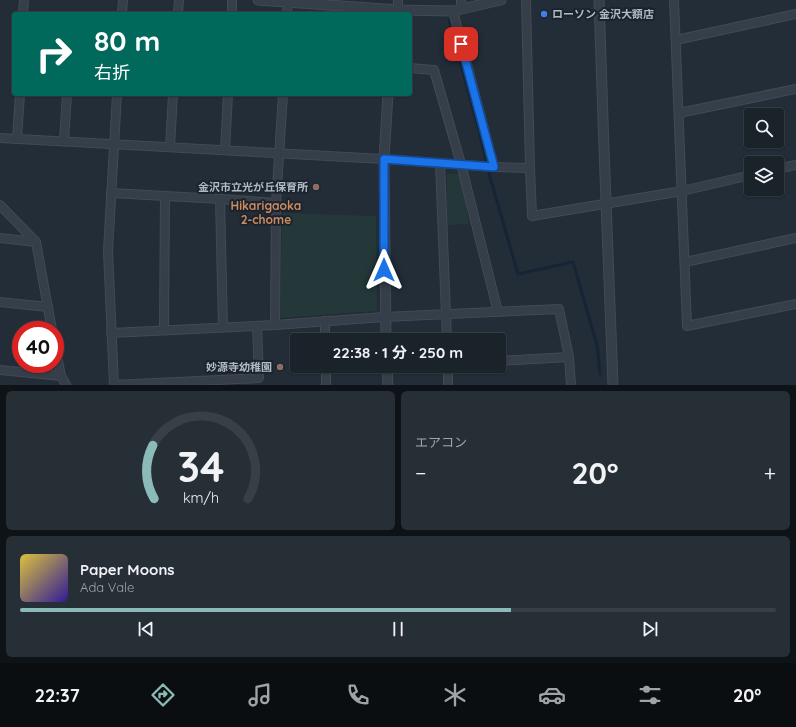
<!DOCTYPE html>
<html lang="ja">
<head>
<meta charset="utf-8">
<style>
  :root { --surface:#1a222a; --page:#272f36; --text:#f1f3f6; --muted:#9fa4a8; --line:#383f47; --accent:#8bbbb9 }
  body { margin:0; font-family:Quicksand,"Noto Sans JP",sans-serif; background:var(--page); color:var(--text); height:100vh; display:flex; flex-direction:column; font-size:15px; white-space:nowrap }
  * { box-sizing:border-box; margin:0 }
  p { font-size:13px; color:var(--muted) }
  .icon { flex:none; width:22px; height:22px; fill:none; stroke:currentColor; stroke-width:2; stroke-linecap:round; stroke-linejoin:round }
  .map { position:relative; height:385px; overflow:hidden }
  .side { display:flex; flex-direction:column; gap:6px; padding:6px; background:#0e1317; flex:1 }
  .side>* { flex:none }
  .hud { position:absolute; left:12px; top:12px; width:400px; height:84px; border-radius:4px; box-shadow:0 1px 3px #0004,0 0 0 1px var(--line); background:#00695c; color:#fff; overflow:hidden }
  .controls { position:absolute; left:744px; top:108px; display:grid; gap:8px }
  .controls a { display:grid; place-items:center; width:40px; height:40px; border-radius:4px; background:var(--surface); box-shadow:0 1px 3px #0004,0 0 0 1px var(--line); font-size:20px }
  .speed { position:absolute; left:12px; top:321px; display:flex; gap:8px; font-size:20px; font-weight:700; text-align:center }
  .speed>* { display:grid; place-content:center; width:52px; height:52px; border-radius:50%; background:var(--surface); box-shadow:0 1px 3px #0004,0 0 0 1px var(--line); line-height:1 }
  .speed .limit { border:6px solid #d22; background:#fff; color:#111 }
  .pin { position:absolute; display:grid; place-items:center; width:34px; height:34px; color:#fff; margin:-17px; border-radius:8px; box-shadow:0 2px 6px #0006 }
  .me { position:absolute; width:44px; margin:-22px; rotate:0deg; stroke-linejoin:round; filter:drop-shadow(0 0 3px #0008) }
  .turn { display:flex; align-items:center; gap:14px; height:84px; padding:0 16px; font-size:18px }
  .turn .icon { width:52px; height:52px; stroke-width:2.5 }
  .turn b { display:block; font-size:28px; line-height:34px }
  .big { font-size:30px; font-weight:700; line-height:1.1 }
  .side .card { flex:1; display:flex; flex-direction:column; justify-content:center; gap:6px; min-width:0; padding:0 14px; border-radius:6px; background:var(--page) }
  .side .dial { align-items:center; gap:0 }
  .dial svg { height:104px; overflow:visible; fill:none; stroke:var(--line); stroke-width:7; stroke-linecap:round; text-anchor:middle }
  .dial text { fill:var(--text); stroke:none }
  .song { display:flex; align-items:center; gap:12px }
  .cover { width:48px; height:48px; border-radius:6px; background:linear-gradient(135deg,hsl(50 70% 55%),hsl(250 70% 35%)) }
  .played { height:4px; border-radius:2px; background:linear-gradient(90deg,var(--accent) 65%,var(--line) 65%) }
  .keys { display:flex; justify-content:space-around; direction:ltr }
  .heat { display:flex; justify-content:space-between; align-items:center; font-size:22px; direction:ltr }
  .side .tiles { flex:1; display:grid; gap:6px; grid-template-columns:1fr 1fr }
  .card:last-child { grid-column:span 2 }
  .trip { position:absolute; left:290px; top:333px; width:216px; height:40px; border-radius:4px; background:var(--surface); box-shadow:0 1px 3px #0004,0 0 0 1px var(--line); font-weight:700; line-height:40px; text-align:center }
  .tabs { display:flex; height:64px; justify-content:space-around; align-items:center; background:#0a0e11; color:var(--muted) }
  .tabs .icon { width:28px; height:28px }
  .tabs .current { color:var(--accent) }
  .tabs b { font-size:18px; color:var(--text) }
  .map>svg:first-child { display:block }
  .green { fill:#243839 }
  .lines { fill:none; stroke-linecap:round; stroke-linejoin:round }
  .stream { stroke:#162435; stroke-width:3 }
  .minor-casing { stroke:#424a55; stroke-width:10 }
  .tertiary-casing { stroke:#424a55; stroke-width:11 }
  .minor { stroke:#353e49; stroke-width:8 }
  .tertiary { stroke:#353e49; stroke-width:9 }
  .route-casing { stroke:#114b97; stroke-width:10 }
  .route { stroke:#1a73e8; stroke-width:7 }
  .shop-dot { fill:#3f7fe0; stroke:#1b232d; stroke-width:1.5 }
  .education-dot { fill:#8d6e63; stroke:#1b232d; stroke-width:1.5 }
  .labels { text-anchor:middle; stroke-width:4; stroke-linejoin:round; paint-order:stroke }
  .poi-label { font-size:11px; font-weight:bold; fill:#b0b9c5; stroke:#1b232d; text-anchor:end }
  .neighbourhood-label { font-size:12px; font-weight:bold; fill:#cf8b61; stroke:#1b232d }
</style>
</head>
<body>
<div class="map">
<svg width="796" height="385" viewBox="0 0 796 385">
  <rect width="100%" height="100%" fill="#222d38"/>
  <g class="green">
    <polygon points="447,174 461,174 469,224 447,225"/>
    <polygon points="282,213 376,216 377,311 280,318"/>
  </g>
  <g class="lines">
    <polyline class="stream" points="449,20 478,127 490,177 518,274 573,262 597,345 600,374"/>
    <g class="minor-casing">
      <g id="minor">
        <polyline points="461,0 461,9"/>
        <polyline points="674,0 687,326 796,304"/>
        <polyline points="398,10 398,0"/>
        <polyline points="23,14 24,0"/>
        <polyline points="122,14 123,0"/>
        <polyline points="178,14 179,0"/>
        <polyline points="232,14 232,0"/>
        <polyline points="287,14 288,0"/>
        <polyline points="676,40 796,14"/>
        <polyline points="410,68 434,70 461,164 498,312"/>
        <polyline points="283,94 276,203 275,325 384,317 559,309 569,357 571,385"/>
        <polyline points="679,113 796,89"/>
        <polyline points="0,138 384,159 494,167 453,11"/>
        <polyline points="17,139 20,94"/>
        <polyline points="64,141 67,94"/>
        <polyline points="170,147 173,94"/>
        <polyline points="225,150 228,94"/>
        <polyline points="440,163 447,340"/>
        <polyline points="494,167 530,168 526,0"/>
        <polyline points="530,168 532,216 682,191 751,175"/>
        <polyline points="777,169 796,165"/>
        <polyline points="111,193 220,199 223,327"/>
        <polyline points="220,199 276,203"/>
        <polyline points="0,205 36,242 52,330"/>
        <polyline points="0,238 36,242"/>
        <polyline points="685,262 796,238"/>
        <polyline points="0,302 48,307"/>
        <polyline points="325,321 325,340"/>
        <polyline points="164,330 165,196"/>
        <polyline points="111,333 275,325"/>
        <polyline points="55,346 61,376 66,385"/>
        <polyline points="499,361 569,357"/>
        <polyline points="326,366 326,385"/>
        <polyline points="448,366 448,385"/>
        <polyline points="0,370 61,376"/>
        <polyline points="114,385 108,251 117,94"/>
        <polyline points="114,385 259,378 257,326"/>
      </g>
    </g>
    <g class="tertiary-casing">
      <g id="tertiary">
        <polyline points="258,0 398,10 453,11 501,0"/>
        <polyline points="599,0 604,149 613,385"/>
        <polyline points="386,340 384,159 388,94"/>
        <polyline points="387,366 388,385"/>
      </g>
    </g>
    <use href="#minor" class="minor"/>
    <use href="#tertiary" class="tertiary"/>
  </g>
  <g class="lines">
    <g class="route-casing">
      <polyline id="route" points="384,270 384,159 494,167 461,44"/>
    </g>
    <use href="#route" class="route"/>
  </g>
  <circle class="shop-dot" cx="544" cy="14" r="4"/>
  <g class="education-dot">
    <circle cx="316" cy="187" r="4"/>
    <circle cx="280" cy="367" r="4"/>
  </g>
  <g class="labels">
    <g class="poi-label">
      <text x="552" y="18" text-anchor="start">ローソン 金沢大額店</text>
      <text x="308" y="191">金沢市立光が丘保育所</text>
      <text x="272" y="371">妙源寺幼稚園</text>
    </g>
    <g class="neighbourhood-label">
      <text x="266" y="210">Hikarigaoka<tspan x="266" dy="14">2-chome</tspan></text>
    </g>
  </g>
</svg>
<div class="controls">
<a><svg class="icon" aria-label="search" viewBox="0 0 24 24"><circle cx="10" cy="10" r="6"/><path d="M15 15l6 6"/></svg></a>
<a><svg class="icon" aria-label="layers" viewBox="0 0 24 24"><path d="M12 4l9 5-9 5-9-5zM3 14l9 5 9-5"/></svg></a>
</div>
<div class="speed"><div class="limit">40</div></div>
<div class="pin" style="left:461px;top:44px;background:#d93025"><svg class="icon" aria-label="arrive" viewBox="0 0 24 24"><path d="M6 21V4h12l-3 4 3 4H6"/></svg></div>
<svg class="me" style="left:384px;top:270px" viewBox="-20 -20 40 40"><path d="M0-17L14 15 0 8-14 15z" fill="#1a73e8" stroke="#fff" stroke-width="4"/></svg>
<div class="trip">22:38 · 1 分 · 250 m</div>
<div class="hud">
<div class="turn"><svg class="icon" aria-label="right" viewBox="0 0 24 24"><path d="M7 20v-9h11M14 6l5 5-5 5"/></svg><div><b>80 m</b>右折</div></div>
</div>
</div>
<section class="side">
<div class="tiles">
<div class="card dial"><svg viewBox="0 0 100 80">
<path d="M14 69A42 42 0 1 1 86 69"/>
<path d="M14 69A42 42 0 0 1 13 28" stroke="#8bbbb9"/>
<text x="50" y="56" font-size="32" font-weight="700">34</text>
<text x="50" y="72" font-size="11">km/h</text>
</svg></div>
<div class="card"><p>エアコン</p>
<div class="heat"><a>−</a><b class="big">20°</b><a>+</a></div>
</div>
<div class="card">
<div class="song"><i class="cover"></i><div><b>Paper Moons</b><p>Ada Vale</p></div></div>
<div class="played"></div>
<div class="keys"><svg class="icon" aria-label="previous" viewBox="0 0 24 24"><path d="M18 5L8 12l10 7zM5 5v14"/></svg><svg class="icon" aria-label="pause" viewBox="0 0 24 24"><path d="M8 5v14M16 5v14"/></svg><svg class="icon" aria-label="next" viewBox="0 0 24 24"><path d="M6 5l10 7-10 7zM19 5v14"/></svg></div>
</div>
</div>
</section>
<nav class="tabs">
<b>22:37</b>
<svg class="icon current" aria-label="directions" viewBox="0 0 24 24"><path d="M12 3l9 9-9 9-9-9zM9 14v-3h6M13 9l2 2-2 2"/></svg>
<svg class="icon" aria-label="music" viewBox="0 0 24 24"><path d="M9 18V5l10-2v13"/><circle cx="6" cy="18" r="3"/><circle cx="16" cy="16" r="3"/></svg>
<svg class="icon" aria-label="phone" viewBox="0 0 24 24"><path d="M5 4h4l2 5-3 2q2 4 5 5l2-3 5 2v4C11 20 4 13 5 4z"/></svg>
<svg class="icon" aria-label="climate" viewBox="0 0 24 24"><path d="M12 3v18M4 7l16 10M4 17L20 7"/></svg>
<svg class="icon" aria-label="car" viewBox="0 0 24 24"><path d="M5 17H2v-5l4-1 3-4h7l3 4 3 1v5h-3M9 17h6M6 11h13"/><circle cx="7" cy="17" r="2"/><circle cx="17" cy="17" r="2"/></svg>
<svg class="icon" aria-label="filters" viewBox="0 0 24 24"><path d="M4 7h16M4 17h16"/><circle cx="9" cy="7" r="2"/><circle cx="15" cy="17" r="2"/></svg>
<b>20°</b>
</nav>
</body>
</html>
